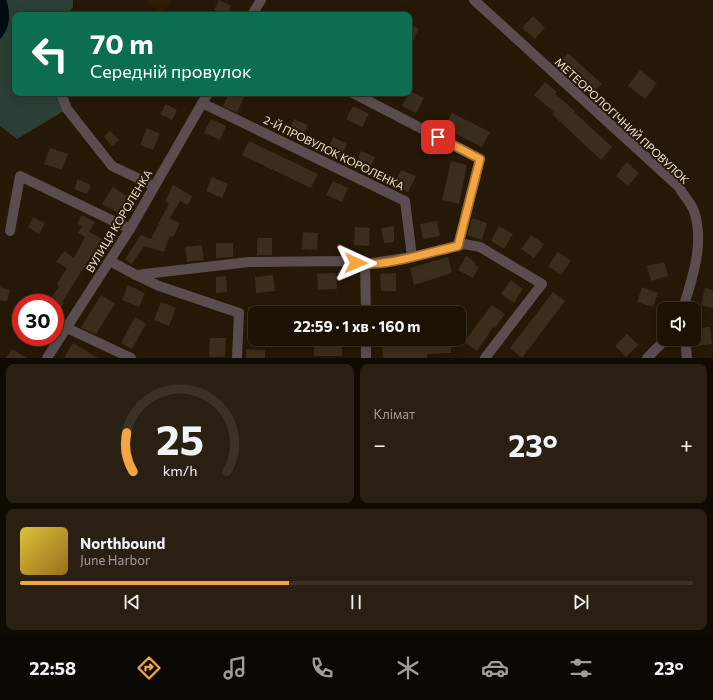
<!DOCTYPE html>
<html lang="uk">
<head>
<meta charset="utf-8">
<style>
  :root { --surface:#1c1204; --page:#292013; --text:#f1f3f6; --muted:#a09e9a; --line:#3a3226; --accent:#f2a541 }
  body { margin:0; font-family:Commissioner,sans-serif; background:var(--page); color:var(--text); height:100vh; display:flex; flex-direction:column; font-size:15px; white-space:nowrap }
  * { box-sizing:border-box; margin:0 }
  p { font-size:13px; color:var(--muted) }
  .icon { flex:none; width:22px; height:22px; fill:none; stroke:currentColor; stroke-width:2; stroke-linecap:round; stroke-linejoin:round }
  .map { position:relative; height:358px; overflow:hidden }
  .drawer { display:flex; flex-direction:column; gap:6px; padding:6px; background:#0f0a02; flex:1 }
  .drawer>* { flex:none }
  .banner { position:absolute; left:12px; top:12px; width:400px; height:84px; border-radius:8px; box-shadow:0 2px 10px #0003,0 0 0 1px var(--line); background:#0b6e4f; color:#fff; overflow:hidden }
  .tools { position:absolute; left:657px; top:302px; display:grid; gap:8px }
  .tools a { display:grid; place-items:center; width:44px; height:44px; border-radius:8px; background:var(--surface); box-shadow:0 2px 10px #0003,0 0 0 1px var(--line); font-size:20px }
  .speed { position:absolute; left:12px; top:294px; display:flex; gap:8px; font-size:20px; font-weight:700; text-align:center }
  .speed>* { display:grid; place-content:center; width:52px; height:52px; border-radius:50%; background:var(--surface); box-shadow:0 2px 10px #0003,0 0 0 1px var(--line); line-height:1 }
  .speed .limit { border:6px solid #d22; background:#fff; color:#111 }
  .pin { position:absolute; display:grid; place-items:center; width:34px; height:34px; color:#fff; margin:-17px; border-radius:8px; box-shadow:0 2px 6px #0006 }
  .me { position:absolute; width:44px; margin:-22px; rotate:91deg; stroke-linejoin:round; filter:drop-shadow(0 0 3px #0008) }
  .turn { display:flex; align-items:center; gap:14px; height:84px; padding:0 12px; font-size:18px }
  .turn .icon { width:52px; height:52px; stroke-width:2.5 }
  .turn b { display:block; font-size:28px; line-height:34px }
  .big { font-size:30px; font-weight:700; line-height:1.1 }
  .drawer .card { flex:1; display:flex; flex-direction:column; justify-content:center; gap:6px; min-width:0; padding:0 14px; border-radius:8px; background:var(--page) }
  .drawer .dial { align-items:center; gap:0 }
  .dial svg { height:104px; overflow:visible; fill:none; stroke:var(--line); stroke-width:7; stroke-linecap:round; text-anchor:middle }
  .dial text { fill:var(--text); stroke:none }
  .song { display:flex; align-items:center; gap:12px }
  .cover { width:48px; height:48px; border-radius:6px; background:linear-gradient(135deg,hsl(50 70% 55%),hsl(40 70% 35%)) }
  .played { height:4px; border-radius:2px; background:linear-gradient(90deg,var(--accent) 40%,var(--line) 40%) }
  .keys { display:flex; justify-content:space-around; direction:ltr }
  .heat { display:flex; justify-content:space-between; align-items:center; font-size:22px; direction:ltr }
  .drawer .tiles { flex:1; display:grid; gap:6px; grid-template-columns:1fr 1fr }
  .card:last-child { grid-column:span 2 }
  .trip { position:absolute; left:248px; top:306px; width:218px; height:40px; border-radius:8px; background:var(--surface); box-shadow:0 2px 10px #0003,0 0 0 1px var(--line); font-weight:700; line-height:40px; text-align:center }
  .dock { display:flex; height:64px; justify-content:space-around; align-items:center; background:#0b0702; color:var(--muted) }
  .dock .icon { width:28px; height:28px }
  .dock .current { color:var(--accent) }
  .dock b { font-size:18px; color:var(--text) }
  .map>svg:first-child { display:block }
  .built { fill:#2e1c04 }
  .green { fill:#2b3f35 }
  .water { fill:#000d12 }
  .building { fill:#3b2d1b }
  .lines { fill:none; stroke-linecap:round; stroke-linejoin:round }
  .minor { stroke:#5a4d50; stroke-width:10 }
  .route-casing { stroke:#9d6b2a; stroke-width:10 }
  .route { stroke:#f2a541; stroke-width:7 }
  .labels { text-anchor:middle; stroke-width:4; stroke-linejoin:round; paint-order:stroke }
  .street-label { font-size:11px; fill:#efe5da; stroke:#251806 }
</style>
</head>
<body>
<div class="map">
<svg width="713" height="358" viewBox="0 0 713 358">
  <rect width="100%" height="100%" fill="#251806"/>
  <polygon class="built" points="144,0 172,0 162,13"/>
  <path class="green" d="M 6,0 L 73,0 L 73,7 L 67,15 L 15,15 L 15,93 L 61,93 L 67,109 L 17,139 L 0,126 L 0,39 C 10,29 11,13 6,0 Z"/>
  <path class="water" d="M 0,0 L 6,0 C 11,13 10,29 0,39 Z"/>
  <g class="building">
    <polygon points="219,0 231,6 226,15 214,10"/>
    <polygon points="533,16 545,28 535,39 522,28"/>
    <polygon points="409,24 419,29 409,48"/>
    <polygon points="568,53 602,84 591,95 558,64"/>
    <polygon points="640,70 657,83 645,99 628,86"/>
    <polygon points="545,82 557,92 555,94 575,111 574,112 612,147 601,160 552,114 554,112 534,95"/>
    <polygon points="410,91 424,98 416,113 402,106"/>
    <polygon points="229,93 235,93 244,97 237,113 223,106"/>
    <polygon points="166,104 177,110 172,120 160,114"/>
    <polygon points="353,106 369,114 362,127 346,119"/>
    <polygon points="452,113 490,132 482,147 444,128"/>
    <polygon points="211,119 226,126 220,140 204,133"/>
    <polygon points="294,119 308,125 301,141 287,135"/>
    <polygon points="147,128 160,134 153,150 140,145"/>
    <polygon points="110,131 119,140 112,146 104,137"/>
    <polygon points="333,137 347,144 340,159 326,153"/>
    <polygon points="249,141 318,174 311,188 242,155"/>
    <polygon points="50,148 68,154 62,170 44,164"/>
    <polygon points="361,151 375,157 368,173 354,167"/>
    <polygon points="451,161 467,165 459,204 442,200"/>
    <polygon points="627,162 639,173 628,186 616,176"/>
    <polygon points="401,170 416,176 408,192 394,185"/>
    <polygon points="212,177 228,184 222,198 206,191"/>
    <polygon points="78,179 91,185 87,194 74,189"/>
    <polygon points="333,181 348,188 342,202 326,195"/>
    <polygon points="173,185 192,196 188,205 180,201 170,218 180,223 173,237 170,236 164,252 144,246 132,264 125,259 141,235 151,239 169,203 165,201"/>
    <polygon points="113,187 128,197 118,213 102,204"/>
    <polygon points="82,215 95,222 89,232 102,239 62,302 64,303 55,316 55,303 48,303 59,286 57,284 67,268 56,262 64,251 74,258 85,237 78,233 82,226 77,224"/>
    <polygon points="33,217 45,223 39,234 28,227"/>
    <polygon points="472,218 487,223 482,240 467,235"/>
    <polygon points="437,221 440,236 423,239 420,224"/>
    <polygon points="394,226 394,242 384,243 381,228"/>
    <polygon points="499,226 513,234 504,249 491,241"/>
    <polygon points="355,227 370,228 369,246 354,245"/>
    <polygon points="303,232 318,233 317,250 302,249"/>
    <polygon points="531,235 544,244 534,258 521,249"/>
    <rect x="257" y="238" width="15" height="17"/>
    <polygon points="216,243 233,243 233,257 216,258"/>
    <polygon points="202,245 204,260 187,262 185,247"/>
    <polygon points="558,252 571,261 561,275 548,266"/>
    <polygon points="466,256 475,262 474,265 479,267 473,278 458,270"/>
    <polygon points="448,257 452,273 414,285 410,268"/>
    <polygon points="664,262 668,276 651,281 647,266"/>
    <polygon points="336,273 337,289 318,290 317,274"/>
    <polygon points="396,273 396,291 381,291 380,274"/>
    <polygon points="273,275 275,291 256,293 255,277"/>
    <polygon points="226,276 227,292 216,293 216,277"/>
    <polygon points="511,280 523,289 514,303 501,294"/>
    <polygon points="128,285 145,293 139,307 122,300"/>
    <polygon points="0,287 10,290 7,301 0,300"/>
    <polygon points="642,287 658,293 653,307 637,302"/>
    <polygon points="705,288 713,290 713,308 701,305"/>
    <polygon points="553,292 565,301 522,358 510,348"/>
    <polygon points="101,295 115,304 96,334 81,328"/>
    <polygon points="161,302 176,308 169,326 154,320"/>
    <polygon points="492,305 505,314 495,328 493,327 477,351 464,342"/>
    <rect x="248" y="307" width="7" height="26"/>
    <polygon points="135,317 146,324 132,349 121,343"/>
    <polygon points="710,327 712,344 696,346 695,328"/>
    <polygon points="627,334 638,345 626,357 615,346"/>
    <polygon points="210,338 226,338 225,357 209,357"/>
    <rect x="314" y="339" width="28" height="17"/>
    <polygon points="435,339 451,339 451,353 427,354 427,358 383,358 382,340 435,341"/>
    <polygon points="73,343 98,358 64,358"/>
    <polygon points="12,349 27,358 6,358"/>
    <polygon points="246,349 265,350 265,358 246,358"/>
  </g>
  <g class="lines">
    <g class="minor">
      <path d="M 474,0 L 679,187 C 683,195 691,203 694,211 C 705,244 692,278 683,309"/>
      <polyline points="252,15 261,0"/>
      <polyline points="61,93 67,109 112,166 154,186"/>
      <polyline points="353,93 480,159 458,246"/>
      <polyline points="202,103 405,201 412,257"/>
      <polyline points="10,231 20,176 130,229"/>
      <polyline points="110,261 136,275 249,262 347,261 365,264 412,257 464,244 480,247 542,284 485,358"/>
      <polyline points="365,264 366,313"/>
      <polyline points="136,275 159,286 239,313 237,358"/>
      <polyline points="67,328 131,358"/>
      <polyline points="366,339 366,358"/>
      <polyline points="685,339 687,358"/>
      <polyline points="47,358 130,229 208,93"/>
      <polyline points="647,358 666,339"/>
    </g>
  </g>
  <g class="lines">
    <g class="route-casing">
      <path id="route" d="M 356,263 C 383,268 430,252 458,246 L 480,159 L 438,137"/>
    </g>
    <use href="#route" class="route"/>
  </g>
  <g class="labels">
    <g class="street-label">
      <text transform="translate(622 121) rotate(43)" y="4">МЕТЕОРОЛОГІЧНИЙ ПРОВУЛОК</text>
      <text transform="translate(334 153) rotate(26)" y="4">2-Й ПРОВУЛОК КОРОЛЕНКА</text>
      <text transform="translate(119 221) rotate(-59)" y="4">ВУЛИЦЯ КОРОЛЕНКА</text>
    </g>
  </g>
</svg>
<div class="tools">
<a><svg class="icon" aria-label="sound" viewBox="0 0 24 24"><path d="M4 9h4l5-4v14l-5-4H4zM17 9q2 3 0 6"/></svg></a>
</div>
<div class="speed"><div class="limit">30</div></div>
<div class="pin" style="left:438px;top:137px;background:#d93025"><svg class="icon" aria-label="arrive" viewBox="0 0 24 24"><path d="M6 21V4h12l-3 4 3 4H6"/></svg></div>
<svg class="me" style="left:356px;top:263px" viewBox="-20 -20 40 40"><path d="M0-17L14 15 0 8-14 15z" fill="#f2a541" stroke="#fff" stroke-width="4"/></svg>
<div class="trip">22:59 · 1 хв · 160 m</div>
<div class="banner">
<div class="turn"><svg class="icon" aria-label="left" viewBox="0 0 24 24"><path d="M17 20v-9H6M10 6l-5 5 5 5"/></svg><div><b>70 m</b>Середній провулок</div></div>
</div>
</div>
<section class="drawer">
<div class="tiles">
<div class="card dial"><svg viewBox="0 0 100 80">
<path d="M14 69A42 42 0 1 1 86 69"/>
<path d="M14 69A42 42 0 0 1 9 39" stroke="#f2a541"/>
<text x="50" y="56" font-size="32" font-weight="700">25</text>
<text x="50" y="72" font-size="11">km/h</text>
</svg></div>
<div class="card"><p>Клімат</p>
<div class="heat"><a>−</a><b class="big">23°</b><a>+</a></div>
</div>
<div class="card">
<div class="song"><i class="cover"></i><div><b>Northbound</b><p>June Harbor</p></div></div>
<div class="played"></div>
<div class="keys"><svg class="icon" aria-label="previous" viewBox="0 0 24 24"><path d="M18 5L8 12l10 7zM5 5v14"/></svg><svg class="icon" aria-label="pause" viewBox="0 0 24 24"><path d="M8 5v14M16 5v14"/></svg><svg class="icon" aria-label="next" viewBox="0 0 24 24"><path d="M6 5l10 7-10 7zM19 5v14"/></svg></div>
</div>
</div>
</section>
<nav class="dock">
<b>22:58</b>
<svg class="icon current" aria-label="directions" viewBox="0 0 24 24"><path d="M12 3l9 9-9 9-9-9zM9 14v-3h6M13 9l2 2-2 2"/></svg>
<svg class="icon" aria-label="music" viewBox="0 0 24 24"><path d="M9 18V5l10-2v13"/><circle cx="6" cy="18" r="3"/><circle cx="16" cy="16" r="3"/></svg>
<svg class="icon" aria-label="phone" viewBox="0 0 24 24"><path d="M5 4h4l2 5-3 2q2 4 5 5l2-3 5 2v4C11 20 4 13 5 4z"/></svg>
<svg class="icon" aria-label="climate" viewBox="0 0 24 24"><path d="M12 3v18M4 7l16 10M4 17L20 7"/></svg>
<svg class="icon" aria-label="car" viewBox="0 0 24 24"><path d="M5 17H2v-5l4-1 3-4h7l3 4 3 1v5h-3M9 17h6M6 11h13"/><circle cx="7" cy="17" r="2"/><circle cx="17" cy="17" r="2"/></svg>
<svg class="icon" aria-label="filters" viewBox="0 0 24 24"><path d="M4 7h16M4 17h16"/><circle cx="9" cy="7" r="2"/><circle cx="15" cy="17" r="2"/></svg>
<b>23°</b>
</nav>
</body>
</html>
